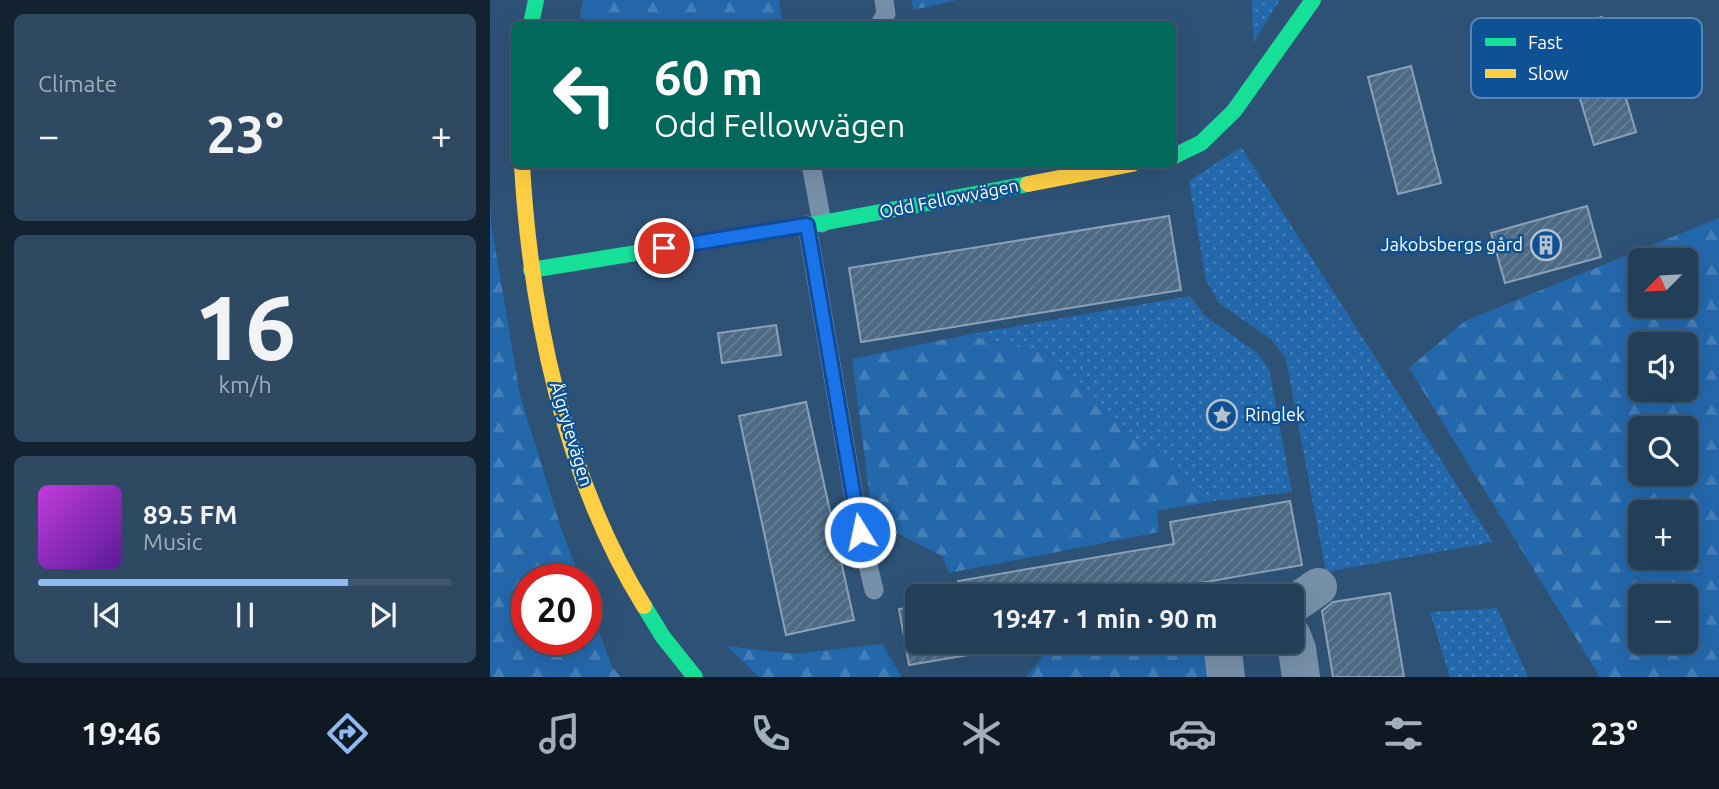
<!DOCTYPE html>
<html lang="en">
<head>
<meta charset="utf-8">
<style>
  :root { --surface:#223e58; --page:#2e4961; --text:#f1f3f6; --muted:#a2aeba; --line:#3f576e; --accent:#90b9f0 }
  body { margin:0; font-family:Ubuntu,sans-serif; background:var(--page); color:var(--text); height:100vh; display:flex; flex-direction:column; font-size:26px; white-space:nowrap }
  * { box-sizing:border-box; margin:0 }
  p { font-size:23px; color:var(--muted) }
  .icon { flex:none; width:38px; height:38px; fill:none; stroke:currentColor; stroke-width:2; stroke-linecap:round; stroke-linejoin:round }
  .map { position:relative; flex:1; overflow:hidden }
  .sheet { display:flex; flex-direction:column; gap:14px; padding:14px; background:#132230; width:490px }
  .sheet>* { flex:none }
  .guide { position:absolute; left:21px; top:21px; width:665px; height:147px; border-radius:10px; box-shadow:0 7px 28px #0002,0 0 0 2px var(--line); background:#00695c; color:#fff; overflow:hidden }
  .needle { width:46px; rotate:246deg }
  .buttons { position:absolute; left:1138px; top:248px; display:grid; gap:14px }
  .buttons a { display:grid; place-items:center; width:70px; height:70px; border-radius:10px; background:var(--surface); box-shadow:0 7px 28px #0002,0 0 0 2px var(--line); font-size:35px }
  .speed { position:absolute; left:21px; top:564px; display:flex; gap:14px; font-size:35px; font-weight:700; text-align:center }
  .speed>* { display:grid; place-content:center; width:91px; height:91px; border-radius:50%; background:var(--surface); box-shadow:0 7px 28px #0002,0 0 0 2px var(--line); line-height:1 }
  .speed .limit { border:10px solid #d22; background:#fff; color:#111 }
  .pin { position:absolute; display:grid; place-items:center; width:60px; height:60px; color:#fff; margin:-30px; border:4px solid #fff; border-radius:50%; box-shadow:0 2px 7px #0007 }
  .me { position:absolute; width:77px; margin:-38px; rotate:350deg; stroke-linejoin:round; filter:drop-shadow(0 0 5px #0008) }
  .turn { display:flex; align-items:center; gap:24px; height:147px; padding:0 28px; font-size:32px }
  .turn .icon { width:91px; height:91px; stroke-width:2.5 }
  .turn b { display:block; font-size:49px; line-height:60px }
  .big { font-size:52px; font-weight:700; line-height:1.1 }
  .sheet .widget { flex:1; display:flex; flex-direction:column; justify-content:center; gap:10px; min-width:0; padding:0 24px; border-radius:10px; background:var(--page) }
  .sheet .dial { align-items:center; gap:0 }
  .dial b { font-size:91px; line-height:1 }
  .song { display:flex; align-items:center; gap:21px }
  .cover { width:84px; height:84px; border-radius:10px; background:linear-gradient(135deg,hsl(290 70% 55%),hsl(270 70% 35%)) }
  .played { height:7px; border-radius:4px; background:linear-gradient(90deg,var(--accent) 75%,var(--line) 75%) }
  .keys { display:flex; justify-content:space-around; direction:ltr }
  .heat { display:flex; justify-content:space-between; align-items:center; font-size:38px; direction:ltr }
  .trip { position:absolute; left:415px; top:584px; width:399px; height:70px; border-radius:10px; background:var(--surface); box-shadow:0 7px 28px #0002,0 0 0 2px var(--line); font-weight:700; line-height:70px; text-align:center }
  .menu { display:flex; height:112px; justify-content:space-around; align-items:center; background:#0e1923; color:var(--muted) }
  .menu .icon { width:49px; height:49px }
  .menu .current { color:var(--accent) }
  .menu b { font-size:32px; color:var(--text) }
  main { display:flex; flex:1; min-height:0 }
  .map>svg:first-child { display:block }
  .grass { fill:url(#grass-dots) }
  .forest { fill:url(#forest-firs); fill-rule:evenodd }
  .building { fill:url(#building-hatch); stroke:#8ca1b7; stroke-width:2 }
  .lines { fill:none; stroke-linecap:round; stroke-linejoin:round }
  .lane { stroke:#7790a9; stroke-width:19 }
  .street { stroke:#7790a9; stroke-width:38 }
  .fast { stroke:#16e098; stroke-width:16 }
  .slow { stroke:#ffcf43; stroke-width:16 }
  .route-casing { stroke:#114b97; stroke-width:18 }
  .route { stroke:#1a73e8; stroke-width:12 }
  .labels { text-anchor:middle; stroke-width:5; stroke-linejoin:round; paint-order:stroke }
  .street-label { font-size:18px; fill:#fff; stroke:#0f5195 }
  .poi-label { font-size:18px; fill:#fff; stroke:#0f5195; text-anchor:end }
  .key { fill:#0f5195; stroke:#5785b5; stroke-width:2 }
  .key-label { font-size:19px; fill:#fff }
</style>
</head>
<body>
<main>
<section class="sheet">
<div class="widget"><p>Climate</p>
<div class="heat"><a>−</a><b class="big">23°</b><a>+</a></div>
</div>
<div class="widget dial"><b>16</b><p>km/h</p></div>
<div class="widget">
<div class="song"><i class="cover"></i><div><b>89.5 FM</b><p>Music</p></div></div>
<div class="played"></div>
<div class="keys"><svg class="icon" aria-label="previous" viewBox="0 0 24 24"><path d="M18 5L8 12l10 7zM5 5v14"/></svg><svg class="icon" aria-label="pause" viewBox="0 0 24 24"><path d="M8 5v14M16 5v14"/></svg><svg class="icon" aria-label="next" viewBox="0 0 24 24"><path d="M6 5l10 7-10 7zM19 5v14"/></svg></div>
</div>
</section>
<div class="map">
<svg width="1229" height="677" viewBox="0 0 1229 677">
  <defs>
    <pattern id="grass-dots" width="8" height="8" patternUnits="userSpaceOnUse" patternTransform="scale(1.75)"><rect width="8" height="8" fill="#2468ac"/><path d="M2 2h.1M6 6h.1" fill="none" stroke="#457fb8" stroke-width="1.8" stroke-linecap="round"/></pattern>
    <pattern id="forest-firs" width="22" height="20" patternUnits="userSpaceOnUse" patternTransform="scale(1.75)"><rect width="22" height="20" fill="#2468ac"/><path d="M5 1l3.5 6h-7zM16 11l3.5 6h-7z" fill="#457fb8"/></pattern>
    <pattern id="building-hatch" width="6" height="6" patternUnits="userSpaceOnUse" patternTransform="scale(1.75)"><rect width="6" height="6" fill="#4c6985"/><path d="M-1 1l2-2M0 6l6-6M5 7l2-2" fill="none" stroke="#678097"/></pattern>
  </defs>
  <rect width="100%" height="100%" fill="#2e5276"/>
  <g class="grass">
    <polygon points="762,0 790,0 763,43"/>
    <polygon points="751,147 1003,542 836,572 796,359 782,340 729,303 716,280 699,181"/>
    <polygon points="700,296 715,316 767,353 779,369 802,492 725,501 629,426 559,354 476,335"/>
    <polygon points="1007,608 1038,677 960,677 940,612"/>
  </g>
  <g class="forest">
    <polygon points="93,0 289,0 293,24 89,24"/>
    <polygon points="422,0 467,0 423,10"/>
    <polygon points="0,196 1,223 30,395 71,528 90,579 37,579 37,639 96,639 96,597 122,667 131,677 0,677"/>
    <path d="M 1229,218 L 1229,677 L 1110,677 L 919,368 L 975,321 ZM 1150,261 L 1195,261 L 1195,306 L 1150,306 ZM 1150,345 L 1195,345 L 1195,390 L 1150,390 ZM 1150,429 L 1195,429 L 1195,474 L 1150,474 ZM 1150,513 L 1195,513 L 1195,558 L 1150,558 ZM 1150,597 L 1195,597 L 1195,642 L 1150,642 Z"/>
    <polygon points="476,335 559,354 629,426 725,501 667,511 669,532 459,573 452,556 383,521 362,359"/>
    <polygon points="565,642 722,642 729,677 536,677"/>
    <polygon points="392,644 412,677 269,677 237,646 304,654"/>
  </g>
  <g class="building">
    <polygon points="1112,17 1146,132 1104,145 1069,29"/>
    <polygon points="921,66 951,183 908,194 878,77"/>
    <polygon points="1097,206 1111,257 1015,283 1001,233"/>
    <polygon points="679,216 691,290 371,342 359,268"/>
    <polygon points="286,325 291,355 232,363 228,333"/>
    <polygon points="316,402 364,620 296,635 249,416"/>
    <polygon points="800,501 812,565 699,585 701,597 469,597 468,581 684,544 680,522"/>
    <polygon points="900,593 914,677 843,677 832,611 843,602"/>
    <polygon points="427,606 427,642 535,642 536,645 419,665 409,609"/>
  </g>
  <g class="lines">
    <g class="lane">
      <polyline points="390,24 396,14 394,0"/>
      <polyline points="321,164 332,223"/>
      <polyline points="317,225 370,532 384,590"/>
    </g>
    <g class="street">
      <polyline points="802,605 828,587"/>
      <polyline points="802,636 807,649 811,677"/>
      <polyline points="732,642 736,677"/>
    </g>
    <g class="fast">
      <polyline points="41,24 46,0"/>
      <polyline points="682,157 711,143 744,111 823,0"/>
      <polyline points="41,270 332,223 538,184"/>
      <polyline points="154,606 173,637 205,677"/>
    </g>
    <g class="slow">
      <path d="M 32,164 C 40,312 75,479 154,606"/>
      <polyline points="538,184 642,164"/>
    </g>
  </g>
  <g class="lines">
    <g class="route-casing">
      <polyline id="route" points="174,248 317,225 370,532"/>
    </g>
    <use href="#route" class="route"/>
  </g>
  <defs>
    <g id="building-ring" transform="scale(1.575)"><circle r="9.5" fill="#0f5195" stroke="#b6c2cf" stroke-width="1.5"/><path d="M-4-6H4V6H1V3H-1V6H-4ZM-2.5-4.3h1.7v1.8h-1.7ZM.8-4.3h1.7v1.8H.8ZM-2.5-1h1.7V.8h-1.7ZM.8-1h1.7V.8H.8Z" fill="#b6c2cf"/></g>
    <g id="sight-ring" transform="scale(1.575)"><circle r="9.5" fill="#0f5195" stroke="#b6c2cf" stroke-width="1.5"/><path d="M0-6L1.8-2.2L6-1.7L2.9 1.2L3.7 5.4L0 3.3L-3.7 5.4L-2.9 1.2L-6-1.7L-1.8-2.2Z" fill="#b6c2cf"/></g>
  </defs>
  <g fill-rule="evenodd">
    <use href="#building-ring" x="1056" y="245"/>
    <use href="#sight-ring" x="732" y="415"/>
  </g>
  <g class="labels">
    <g class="street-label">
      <text transform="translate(459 199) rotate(-11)" y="6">Odd Fellowvägen</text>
      <text transform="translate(81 434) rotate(73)" y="6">Ålgrytevägen</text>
    </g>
    <g class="poi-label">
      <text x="1033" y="251">Jakobsbergs gård</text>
      <text x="755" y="421" text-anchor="start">Ringlek</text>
    </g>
  </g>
  <rect x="981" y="18" width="231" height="80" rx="10" class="key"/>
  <rect x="995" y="38" width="31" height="8" fill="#16e098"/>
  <rect x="995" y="69" width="31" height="9" fill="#ffcf43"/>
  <g class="key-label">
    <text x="1038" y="49">Fast</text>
    <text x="1038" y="80">Slow</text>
  </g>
</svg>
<div class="buttons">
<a><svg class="needle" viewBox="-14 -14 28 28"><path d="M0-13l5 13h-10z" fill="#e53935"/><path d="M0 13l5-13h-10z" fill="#a2aeba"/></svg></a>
<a><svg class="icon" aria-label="sound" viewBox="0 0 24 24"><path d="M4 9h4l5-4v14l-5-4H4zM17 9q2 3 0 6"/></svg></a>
<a><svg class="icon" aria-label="search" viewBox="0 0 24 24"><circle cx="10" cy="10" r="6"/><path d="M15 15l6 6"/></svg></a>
<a>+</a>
<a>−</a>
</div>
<div class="speed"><div class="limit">20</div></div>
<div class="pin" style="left:174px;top:248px;background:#d93025"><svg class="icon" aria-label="arrive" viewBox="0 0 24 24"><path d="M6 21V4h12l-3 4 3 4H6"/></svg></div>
<svg class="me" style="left:370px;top:532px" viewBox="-20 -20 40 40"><circle r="17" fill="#1a73e8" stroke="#fff" stroke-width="3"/><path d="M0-11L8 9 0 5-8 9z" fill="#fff"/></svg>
<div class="trip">19:47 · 1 min · 90 m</div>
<div class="guide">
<div class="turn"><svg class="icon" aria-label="left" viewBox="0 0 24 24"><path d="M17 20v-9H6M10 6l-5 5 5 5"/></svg><div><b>60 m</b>Odd Fellowvägen</div></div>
</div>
</div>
</main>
<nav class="menu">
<b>19:46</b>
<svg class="icon current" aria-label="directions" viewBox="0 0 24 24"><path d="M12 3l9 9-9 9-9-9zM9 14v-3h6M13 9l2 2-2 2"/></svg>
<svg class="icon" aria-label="music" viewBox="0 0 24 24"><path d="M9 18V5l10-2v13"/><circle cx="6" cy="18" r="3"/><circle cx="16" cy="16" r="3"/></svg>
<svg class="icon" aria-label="phone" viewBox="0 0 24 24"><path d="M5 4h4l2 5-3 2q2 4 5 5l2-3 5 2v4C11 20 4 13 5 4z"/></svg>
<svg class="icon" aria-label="climate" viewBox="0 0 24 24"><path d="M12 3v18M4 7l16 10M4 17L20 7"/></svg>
<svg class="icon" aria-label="car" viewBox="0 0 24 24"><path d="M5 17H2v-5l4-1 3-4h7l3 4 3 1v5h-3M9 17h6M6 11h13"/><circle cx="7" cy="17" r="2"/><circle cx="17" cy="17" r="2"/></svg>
<svg class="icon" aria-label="filters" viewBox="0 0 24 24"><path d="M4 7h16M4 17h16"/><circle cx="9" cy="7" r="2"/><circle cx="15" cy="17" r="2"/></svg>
<b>23°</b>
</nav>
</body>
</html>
